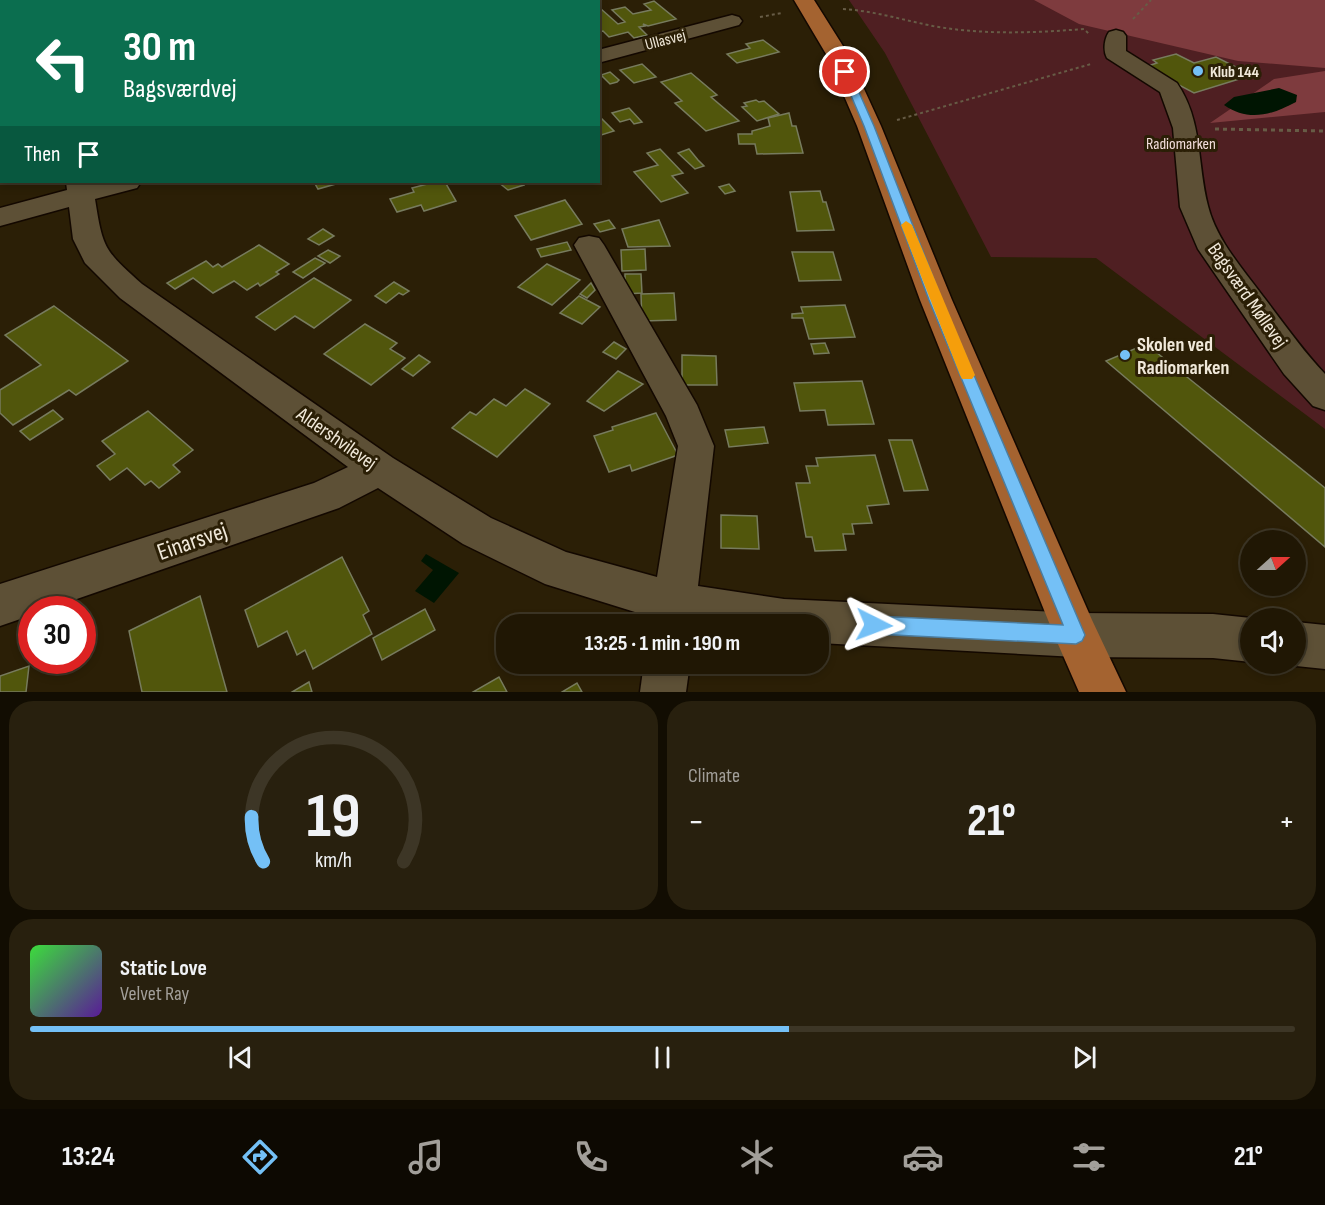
<!DOCTYPE html>
<html lang="en">
<head>
<meta charset="utf-8">
<style>
  :root { --surface:#201704; --page:#28200e; --text:#f1f3f6; --muted:#a29f9a; --line:#3d3626; --accent:#74c0f6 }
  body { margin:0; font-family:"Sofia Sans Condensed",sans-serif; background:var(--page); color:var(--text); height:100vh; display:flex; flex-direction:column; font-size:22px; white-space:nowrap }
  * { box-sizing:border-box; margin:0 }
  p { font-size:20px; color:var(--muted) }
  .icon { flex:none; width:33px; height:33px; fill:none; stroke:currentColor; stroke-width:2; stroke-linecap:round; stroke-linejoin:round }
  .map { position:relative; height:692px; overflow:hidden }
  .drawer { display:flex; flex-direction:column; gap:9px; padding:9px; background:#120d02; flex:1 }
  .drawer>* { flex:none }
  .banner { position:absolute; left:0px; top:0px; width:600px; height:183px; box-shadow:0 3px 9px #0003,0 0 0 2px var(--line); background:#0b6e4f; color:#fff; overflow:hidden }
  .needle { width:39px; rotate:69deg }
  .fabs { position:absolute; left:1240px; top:530px; display:grid; gap:12px }
  .fabs a { display:grid; place-items:center; width:66px; height:66px; border-radius:50%; background:var(--surface); box-shadow:0 3px 9px #0003,0 0 0 2px var(--line); font-size:30px }
  .speed { position:absolute; left:18px; top:596px; display:flex; gap:12px; font-size:30px; font-weight:700; text-align:center }
  .speed>* { display:grid; place-content:center; width:78px; height:78px; border-radius:50%; background:var(--surface); box-shadow:0 3px 9px #0003,0 0 0 2px var(--line); line-height:1 }
  .speed .limit { border:9px solid #d22; background:#fff; color:#111 }
  .pin { position:absolute; display:grid; place-items:center; width:51px; height:51px; color:#fff; margin:-26px; border:3px solid #fff; border-radius:50%; box-shadow:0 2px 6px #0007 }
  .me { position:absolute; width:66px; margin:-33px; rotate:93deg; stroke-linejoin:round; filter:drop-shadow(0 0 4px #0008) }
  .turn { display:flex; align-items:center; gap:21px; height:126px; padding:0 24px; font-size:27px }
  .turn .icon { width:78px; height:78px; stroke-width:2.5 }
  .turn b { display:block; font-size:42px; line-height:51px }
  .then { display:flex; align-items:center; height:57px; padding:0 24px; background:#0003; gap:12px; font-size:22px }
  .big { font-size:45px; font-weight:700; line-height:1.1 }
  .drawer .card { flex:1; display:flex; flex-direction:column; justify-content:center; gap:9px; min-width:0; padding:0 21px; border-radius:24px; background:var(--page) }
  .drawer .dial { align-items:center; gap:0 }
  .dial svg { height:156px; overflow:visible; fill:none; stroke:var(--line); stroke-width:7; stroke-linecap:round; text-anchor:middle }
  .dial text { fill:var(--text); stroke:none }
  .song { display:flex; align-items:center; gap:18px }
  .cover { width:72px; height:72px; border-radius:9px; background:linear-gradient(135deg,hsl(120 70% 55%),hsl(270 70% 35%)) }
  .played { height:6px; border-radius:3px; background:linear-gradient(90deg,var(--accent) 60%,var(--line) 60%) }
  .keys { display:flex; justify-content:space-around; direction:ltr }
  .heat { display:flex; justify-content:space-between; align-items:center; font-size:33px; direction:ltr }
  .drawer .tiles { flex:1; display:grid; gap:9px; grid-template-columns:1fr 1fr }
  .card:last-child { grid-column:span 2 }
  .trip { position:absolute; left:496px; top:614px; width:333px; height:60px; border-radius:24px; background:var(--surface); box-shadow:0 3px 9px #0003,0 0 0 2px var(--line); font-weight:700; line-height:60px; text-align:center }
  .tabs { display:flex; height:96px; justify-content:space-around; align-items:center; background:#0d0902; color:var(--muted) }
  .tabs .icon { width:42px; height:42px }
  .tabs .on { color:var(--accent) }
  .tabs b { font-size:27px; color:var(--text) }
  .map>svg:first-child { display:block }
  .green { fill:#4f1f22 }
  .forest { fill:#7e3b3e }
  .water { fill:#001502 }
  .building { fill:#51560c; stroke:#777b5e; stroke-width:1.5 }
  .lines { fill:none; stroke-linecap:round; stroke-linejoin:round }
  .minor-casing { stroke:#130800; stroke-width:3 }
  .major-casing { stroke:#130800; stroke-width:3 }
  .path-far1 { stroke:#675c46; stroke-width:2; stroke-dasharray:3 3; stroke-linecap:butt }
  .path { stroke:#675c46; stroke-width:3; stroke-dasharray:4 4; stroke-linecap:butt }
  .minor { fill:#5d5036; fill-rule:evenodd }
  .major { fill:#a46330; fill-rule:evenodd }
  .route { fill:#74c0f6; stroke:#4b7da0; stroke-width:1.5 }
  .slow { fill:#f59e0b }
  .poi-dot { fill:#74c0f6; stroke:#2b1f06; stroke-width:2 }
  .labels { text-anchor:middle; stroke-width:6; stroke-linejoin:round; paint-order:stroke }
  .far-street-label { font-size:16px; fill:#f0e8d9; stroke:#2b1f06 }
  .far-poi-label { font-size:16px; font-weight:bold; fill:#f0e8d9; stroke:#2b1f06; text-anchor:start }
  .far-park-label { font-size:16px; fill:#f4dedd; stroke:#2b1f06 }
  .street-label { font-size:20px; fill:#f0e8d9; stroke:#2b1f06 }
  .poi-label { font-size:20px; font-weight:bold; fill:#f0e8d9; stroke:#2b1f06; text-anchor:start }
  .near-street-label { font-size:24px; fill:#f0e8d9; stroke:#2b1f06 }
</style>
</head>
<body>
<div class="map">
<svg width="1325" height="692" viewBox="0 0 1325 692">
  <rect width="100%" height="100%" fill="#2b1f06"/>
  <polygon class="green" points="849,0 1325,0 1325,429 1096,258 991,257 885,53"/>
  <g class="forest">
    <polygon points="1034,0 1325,0 1325,68 1238,61 1079,24"/>
    <polygon points="1325,71 1325,112 1210,123 1274,79"/>
  </g>
  <g class="water">
    <path d="M 1279,88 L 1297,95 L 1296,102 C 1272,115 1248,122 1224,105 L 1234,97 Z"/>
    <polygon points="426,554 459,573 434,603 415,591 433,570 421,561"/>
  </g>
  <g class="building">
    <polygon points="654,1 676,19 648,26 643,24 645,26 639,27 647,35 634,38 628,32 609,37 603,31 598,32 598,16 600,15 598,9 601,9 618,24 625,22 612,10 625,7 633,14 651,10 644,4"/>
    <polygon points="763,40 779,52 737,63 727,54 750,48 746,44"/>
    <polygon points="1176,54 1194,63 1216,57 1252,75 1194,93 1145,67 1157,63 1153,60"/>
    <polygon points="642,64 656,77 634,83 620,70"/>
    <polygon points="610,72 619,80 617,82 610,84 601,75"/>
    <polygon points="691,73 717,95 711,97 739,121 706,131 675,103 682,101 661,82"/>
    <polygon points="756,100 759,102 764,101 779,114 757,121 742,107 747,106 744,103"/>
    <polygon points="629,108 642,122 634,124 630,119 620,122 612,113"/>
    <polygon points="789,113 792,126 796,126 803,153 757,154 755,144 739,144 738,134 752,134 752,131 770,126 768,118"/>
    <polygon points="598,117 600,117 614,131 598,136"/>
    <polygon points="660,149 683,173 672,176 688,193 661,202 634,172 658,165 647,153"/>
    <polygon points="689,149 698,160 704,166 695,169 678,153"/>
    <polygon points="314,182 343,182 318,189"/>
    <polygon points="435,182 445,182 456,201 424,211 421,205 397,212 390,199 414,192 412,188"/>
    <polygon points="498,182 522,182 524,185 508,190"/>
    <polygon points="729,184 735,191 725,194 719,187"/>
    <polygon points="820,191 823,202 826,202 834,230 797,231 790,192"/>
    <polygon points="565,200 582,224 531,240 515,216"/>
    <polygon points="609,220 615,228 600,232 594,224"/>
    <polygon points="659,220 670,246 628,247 622,229"/>
    <polygon points="323,229 334,236 319,245 308,239"/>
    <polygon points="567,242 571,250 541,257 537,249"/>
    <polygon points="259,245 289,264 276,272 279,274 260,286 258,283 247,290 234,281 213,293 193,278 175,289 167,283 206,261 213,267 218,264 222,267"/>
    <polygon points="645,249 646,270 622,271 621,250"/>
    <polygon points="328,250 340,256 330,263 318,256"/>
    <polygon points="792,252 833,252 841,280 799,281"/>
    <polygon points="315,258 325,263 303,278 293,272"/>
    <polygon points="547,264 580,280 552,305 518,287"/>
    <polygon points="625,274 641,274 642,293 625,294"/>
    <polygon points="314,278 351,300 314,328 295,316 275,330 256,317"/>
    <polygon points="394,282 409,291 403,295 399,293 386,303 375,296"/>
    <polygon points="591,283 595,290 587,298 580,294"/>
    <polygon points="674,293 676,320 642,321 641,294"/>
    <polygon points="579,296 600,307 582,324 560,313"/>
    <polygon points="845,305 855,337 809,339 803,318 792,318 792,314 803,313 801,307"/>
    <polygon points="54,306 128,361 76,395 69,390 13,425 0,413 0,390 41,365 5,335"/>
    <polygon points="365,324 397,343 390,349 405,358 371,385 324,354"/>
    <polygon points="614,342 626,349 616,359 603,352"/>
    <polygon points="825,343 829,353 814,354 811,344"/>
    <polygon points="1146,344 1325,488 1325,547 1106,361"/>
    <polygon points="419,355 430,362 413,376 402,369"/>
    <polygon points="682,355 716,356 717,385 682,385"/>
    <polygon points="618,371 643,384 604,411 587,401"/>
    <polygon points="862,381 874,424 828,425 825,410 800,411 794,383"/>
    <polygon points="525,389 550,404 497,457 452,428 470,412 476,415 494,399 506,406"/>
    <polygon points="53,410 63,419 30,440 20,431"/>
    <polygon points="148,411 193,450 173,465 180,472 159,488 151,481 145,485 127,468 110,480 97,466 115,454 102,441"/>
    <polygon points="656,413 678,455 632,471 630,465 609,472 594,436 613,430 612,427"/>
    <polygon points="764,427 768,443 729,447 725,430"/>
    <polygon points="889,440 912,440 928,490 904,491"/>
    <polygon points="875,455 889,504 867,506 872,523 852,524 854,534 843,534 846,550 815,551 812,537 806,537 796,483 810,483 806,466 818,466 816,458"/>
    <polygon points="721,515 757,516 759,549 721,548"/>
    <polygon points="342,557 369,611 363,615 372,634 313,669 305,650 297,655 287,631 258,647 245,610"/>
    <polygon points="200,596 227,692 142,692 129,631"/>
    <polygon points="425,609 435,630 382,660 373,638"/>
    <polygon points="29,666 26,692 0,692 0,676"/>
    <polygon points="499,677 507,692 473,692"/>
    <polygon points="309,682 312,692 292,692"/>
    <polygon points="577,683 582,692 562,692"/>
  </g>
  <g class="lines">
    <g class="minor-casing">
      <g id="minor">
        <polygon points="63,0 90,0 62,2"/>
        <polygon points="732,15 739,17 742,21 739,25 598,63 598,50"/>
        <path d="M 1116,30 L 1123,32 L 1126,36 L 1126,51 L 1177,83 C 1203,121 1197,164 1208,206 C 1216,239 1242,268 1262,295 C 1283,322 1302,350 1325,374 L 1325,410 L 1313,406 L 1284,374 L 1198,249 L 1180,207 L 1173,128 L 1160,92 L 1107,58 C 1103,51 1104,39 1109,32 Z"/>
        <path d="M 66,182 L 141,182 L 137,188 L 95,199 C 103,249 104,250 142,284 L 393,458 L 491,518 L 566,552 L 657,577 L 678,446 L 666,416 L 574,245 L 579,238 L 589,236 L 599,238 L 604,245 L 697,405 L 714,446 L 698,586 L 784,599 L 1076,613 L 1213,614 L 1251,618 L 1251,662 L 1213,658 L 1076,657 L 819,643 L 819,624 L 650,624 L 651,617 L 545,584 L 463,544 L 378,488 L 339,508 L 48,609 L 32,609 L 32,615 L 0,626 L 0,584 L 314,483 L 348,467 L 120,298 L 85,263 L 73,239 L 69,207 L 0,226 L 0,208 L 67,190 Z"/>
        <polygon points="1296,622 1325,625 1325,669 1296,666 1288,663 1296,663"/>
        <polygon points="644,663 690,663 686,692 640,692"/>
      </g>
    </g>
    <g class="major-casing">
      <polygon id="major" points="794,0 814,0 848,54 881,126 952,300 1092,620 1126,692 1079,692 1054,635 920,300 857,126 826,54"/>
    </g>
    <g class="path-far1">
      <path d="M 843,9 C 874,11 903,20 933,26 C 983,35 1033,33 1084,29 L 1089,34"/>
      <polyline points="760,17 782,13"/>
      <polyline points="1133,19 1151,0"/>
      <polyline points="897,120 1091,64"/>
    </g>
    <polyline class="path" points="1215,129 1325,131"/>
    <use href="#minor" class="minor"/>
    <use href="#major" class="major"/>
  </g>
  <polygon class="route" points="845,70 850,72 874,126 942,300 1085,635 1082,641 1076,644 874,634 867,632 865,625 867,619 874,616 1063,625 929,300 864,126 841,72"/>
  <polygon class="slow" points="906,221 912,225 975,375 972,379 962,379 960,375 901,225"/>
  <g class="poi-dot">
    <circle cx="1198" cy="71" r="6"/>
    <circle cx="1125" cy="355" r="6"/>
  </g>
  <g class="labels">
    <g class="far-street-label">
      <text transform="translate(665 39) rotate(-15)" y="6">Ullasvej</text>
    </g>
    <g class="far-poi-label">
      <text x="1210" y="77">Klub 144</text>
    </g>
    <g class="far-park-label">
      <text x="1181" y="149">Radiomarken</text>
    </g>
    <g class="street-label">
      <text transform="translate(1248 295) rotate(55)" y="7">Bagsværd Møllevej</text>
      <text transform="translate(337 438) rotate(35)" y="7">Aldershvilevej</text>
    </g>
    <g class="poi-label">
      <text x="1137" y="351">Skolen ved<tspan x="1137" dy="23">Radiomarken</tspan></text>
    </g>
    <g class="near-street-label">
      <text transform="translate(192 541) rotate(-19)" y="8">Einarsvej</text>
    </g>
  </g>
</svg>
<div class="fabs">
<a><svg class="needle" viewBox="-14 -14 28 28"><path d="M0-13l5 13h-10z" fill="#e53935"/><path d="M0 13l5-13h-10z" fill="#a29f9a"/></svg></a>
<a><svg class="icon" aria-label="sound" viewBox="0 0 24 24"><path d="M4 9h4l5-4v14l-5-4H4zM17 9q2 3 0 6"/></svg></a>
</div>
<div class="speed"><div class="limit">30</div></div>
<div class="pin" style="left:845px;top:72px;background:#d93025"><svg class="icon" aria-label="arrive" viewBox="0 0 24 24"><path d="M6 21V4h12l-3 4 3 4H6"/></svg></div>
<svg class="me" style="left:874px;top:625px" viewBox="-20 -20 40 40"><path d="M0-17L14 15 0 8-14 15z" fill="#74c0f6" stroke="#fff" stroke-width="4"/></svg>
<div class="trip">13:25 · 1 min · 190 m</div>
<div class="banner">
<div class="turn"><svg class="icon" aria-label="left" viewBox="0 0 24 24"><path d="M17 20v-9H6M10 6l-5 5 5 5"/></svg><div><b>30 m</b>Bagsværdvej</div></div>
<div class="then">Then<svg class="icon" aria-label="arrive" viewBox="0 0 24 24"><path d="M6 21V4h12l-3 4 3 4H6"/></svg></div>
</div>
</div>
<section class="drawer">
<div class="tiles">
<div class="card dial"><svg viewBox="0 0 100 80">
<path d="M14 69A42 42 0 1 1 86 69"/>
<path d="M14 69A42 42 0 0 1 8 46" stroke="#74c0f6"/>
<text x="50" y="56" font-size="32" font-weight="700">19</text>
<text x="50" y="72" font-size="11">km/h</text>
</svg></div>
<div class="card"><p>Climate</p>
<div class="heat"><a>−</a><b class="big">21°</b><a>+</a></div>
</div>
<div class="card">
<div class="song"><i class="cover"></i><div><b>Static Love</b><p>Velvet Ray</p></div></div>
<div class="played"></div>
<div class="keys"><svg class="icon" aria-label="previous" viewBox="0 0 24 24"><path d="M18 5L8 12l10 7zM5 5v14"/></svg><svg class="icon" aria-label="pause" viewBox="0 0 24 24"><path d="M8 5v14M16 5v14"/></svg><svg class="icon" aria-label="next" viewBox="0 0 24 24"><path d="M6 5l10 7-10 7zM19 5v14"/></svg></div>
</div>
</div>
</section>
<nav class="tabs">
<b>13:24</b>
<svg class="icon on" aria-label="directions" viewBox="0 0 24 24"><path d="M12 3l9 9-9 9-9-9zM9 14v-3h6M13 9l2 2-2 2"/></svg>
<svg class="icon" aria-label="music" viewBox="0 0 24 24"><path d="M9 18V5l10-2v13"/><circle cx="6" cy="18" r="3"/><circle cx="16" cy="16" r="3"/></svg>
<svg class="icon" aria-label="phone" viewBox="0 0 24 24"><path d="M5 4h4l2 5-3 2q2 4 5 5l2-3 5 2v4C11 20 4 13 5 4z"/></svg>
<svg class="icon" aria-label="climate" viewBox="0 0 24 24"><path d="M12 3v18M4 7l16 10M4 17L20 7"/></svg>
<svg class="icon" aria-label="car" viewBox="0 0 24 24"><path d="M5 17H2v-5l4-1 3-4h7l3 4 3 1v5h-3M9 17h6M6 11h13"/><circle cx="7" cy="17" r="2"/><circle cx="17" cy="17" r="2"/></svg>
<svg class="icon" aria-label="filters" viewBox="0 0 24 24"><path d="M4 7h16M4 17h16"/><circle cx="9" cy="7" r="2"/><circle cx="15" cy="17" r="2"/></svg>
<b>21°</b>
</nav>
</body>
</html>
